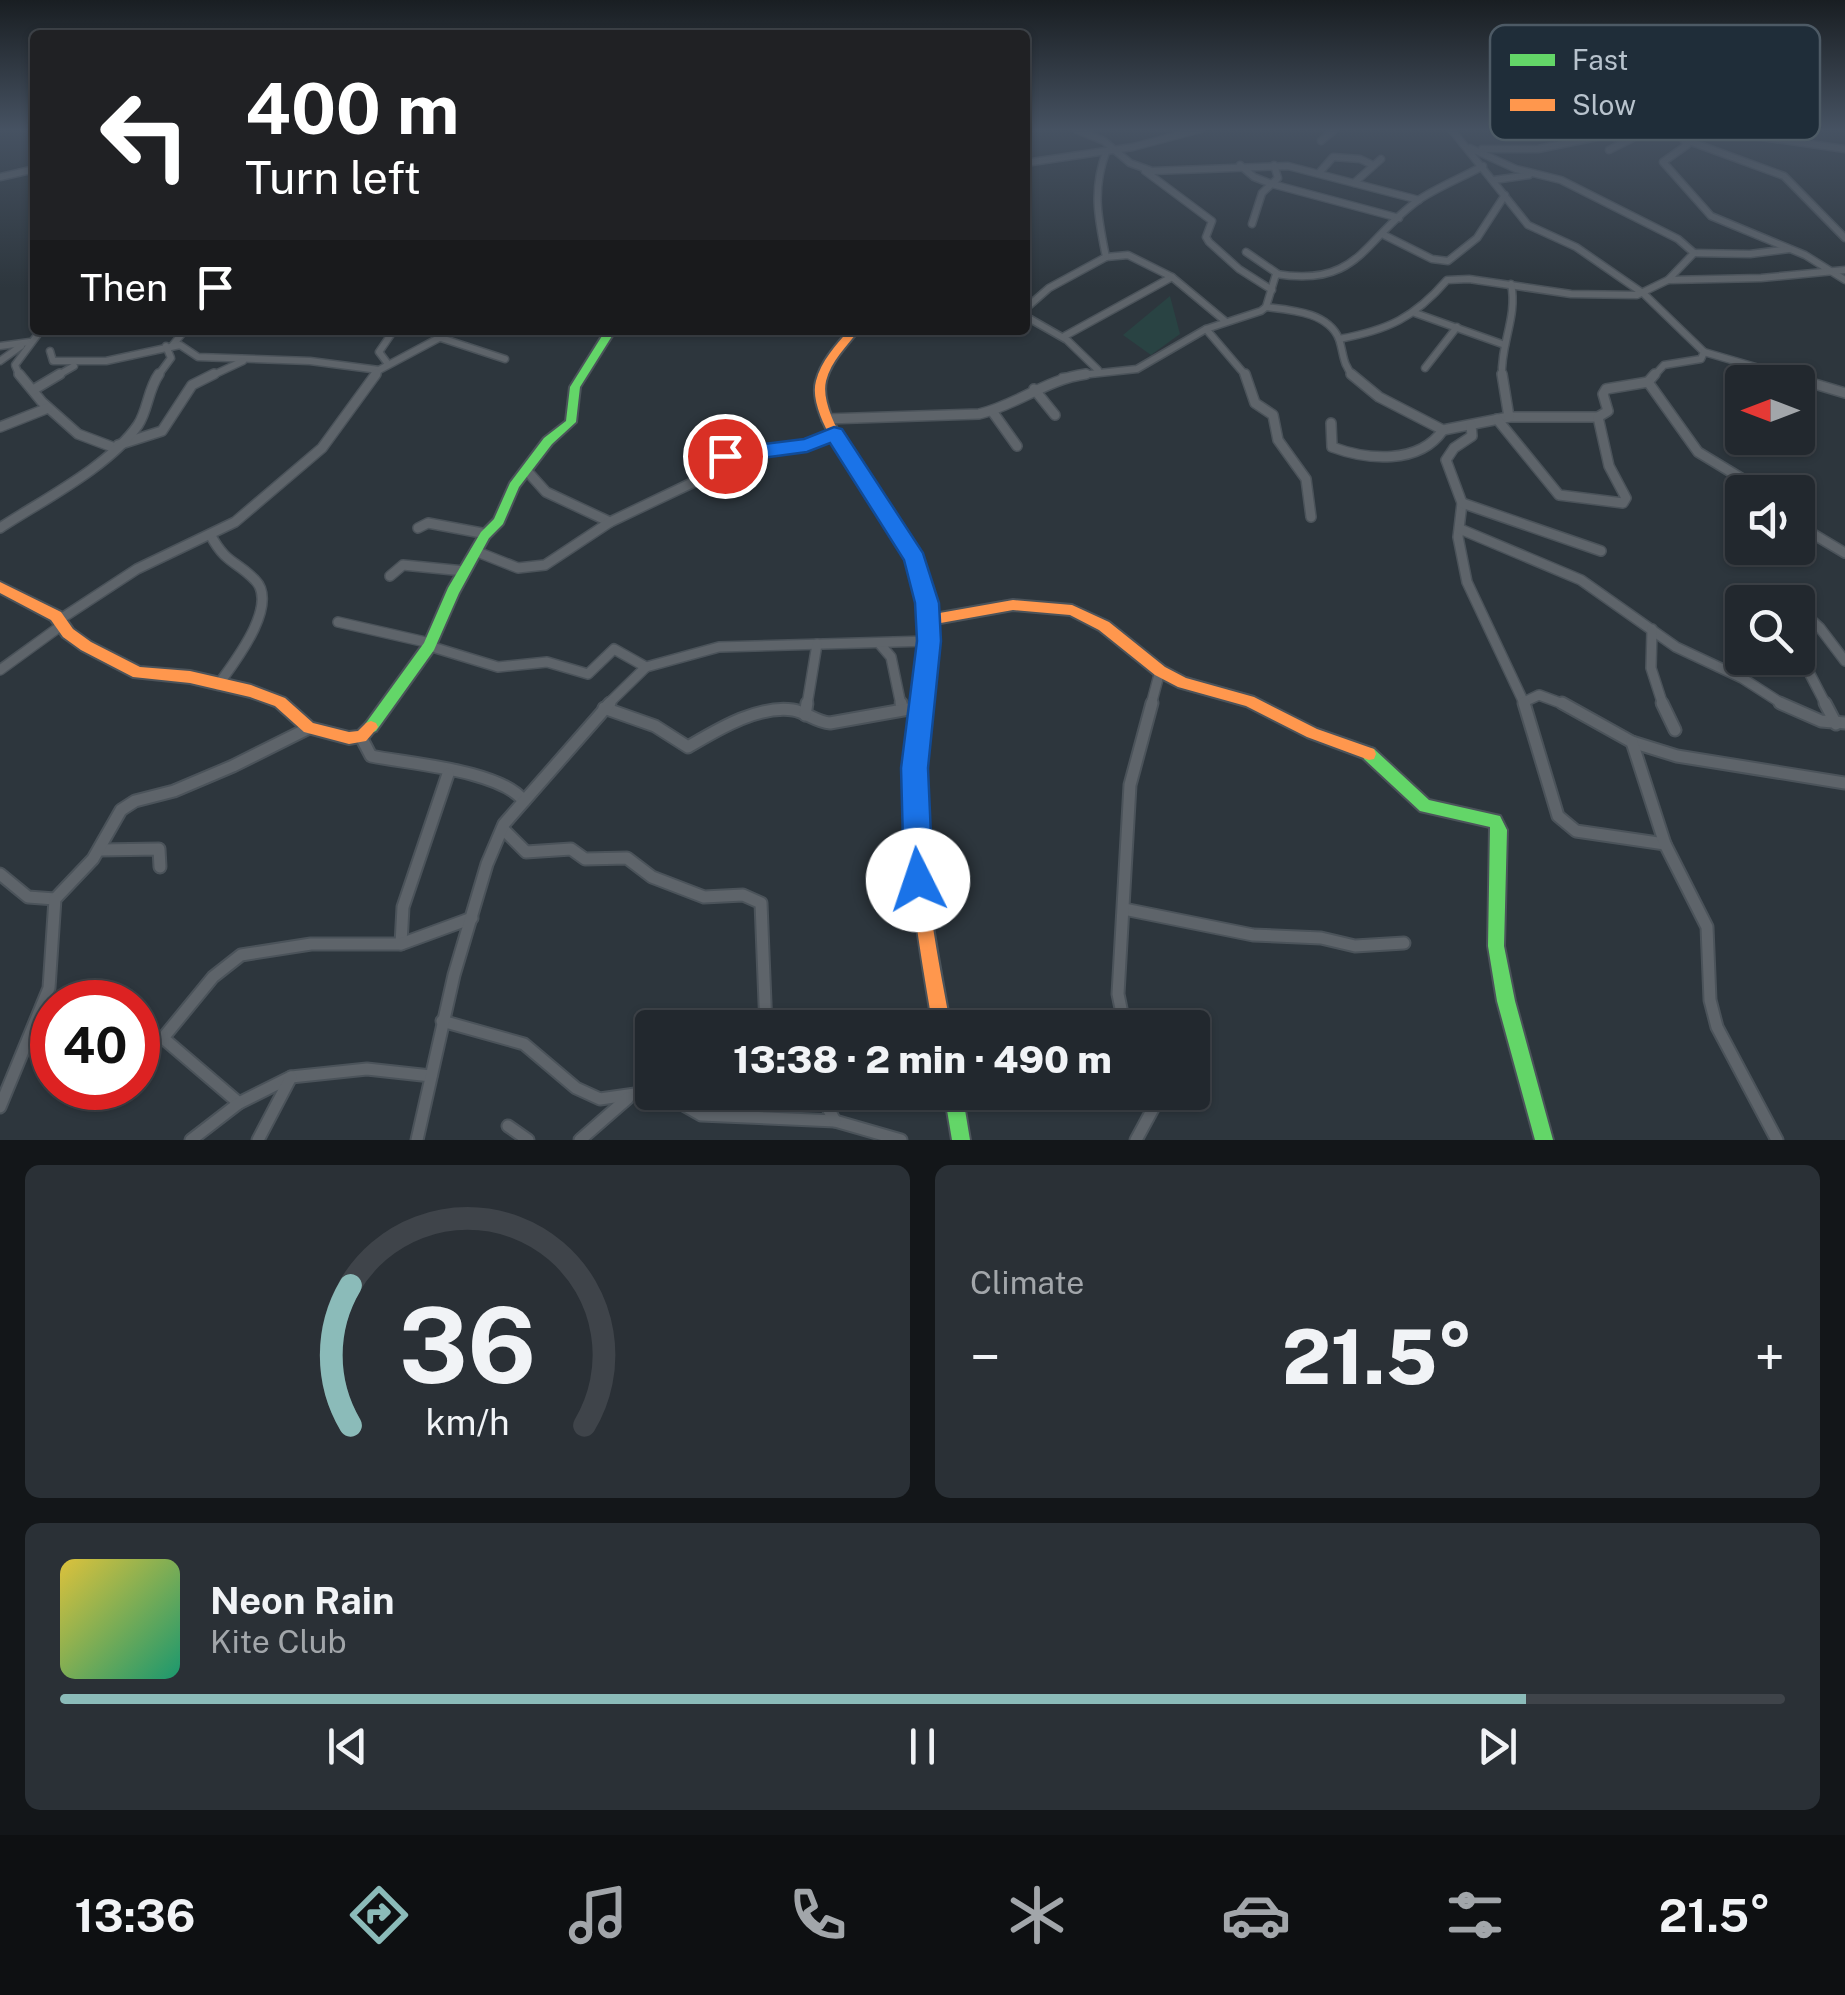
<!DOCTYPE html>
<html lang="en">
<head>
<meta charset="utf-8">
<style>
  :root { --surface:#22282e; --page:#2a3036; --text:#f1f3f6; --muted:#a2a6aa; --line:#3f444a; --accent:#8bbbb9 }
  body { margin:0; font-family:"Public Sans",sans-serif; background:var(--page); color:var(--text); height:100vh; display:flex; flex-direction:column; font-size:38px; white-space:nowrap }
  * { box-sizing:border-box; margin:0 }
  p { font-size:32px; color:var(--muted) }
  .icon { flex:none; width:55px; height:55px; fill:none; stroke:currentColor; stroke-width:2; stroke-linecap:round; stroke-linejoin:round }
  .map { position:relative; height:1140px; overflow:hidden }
  .panel { display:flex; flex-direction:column; gap:25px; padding:25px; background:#131619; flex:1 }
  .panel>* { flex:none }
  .top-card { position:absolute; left:30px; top:30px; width:1000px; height:305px; border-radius:10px; box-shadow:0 2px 8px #0004,0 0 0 2px var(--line); background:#202124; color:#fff; overflow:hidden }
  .needle { width:65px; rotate:270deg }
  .tools { position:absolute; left:1725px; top:365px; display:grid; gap:20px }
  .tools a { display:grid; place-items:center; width:90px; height:90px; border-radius:10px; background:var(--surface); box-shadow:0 2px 8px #0004,0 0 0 2px var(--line); font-size:50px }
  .speed { position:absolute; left:30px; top:980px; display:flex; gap:20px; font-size:50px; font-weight:700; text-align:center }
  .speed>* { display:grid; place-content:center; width:130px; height:130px; border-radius:50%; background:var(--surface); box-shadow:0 2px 8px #0004,0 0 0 2px var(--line); line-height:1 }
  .speed .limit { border:15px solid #d22; background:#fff; color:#111 }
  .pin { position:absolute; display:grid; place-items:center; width:85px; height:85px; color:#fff; margin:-42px; border:5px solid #fff; border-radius:50%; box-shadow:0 2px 10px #0007 }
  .me { position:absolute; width:110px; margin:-55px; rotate:356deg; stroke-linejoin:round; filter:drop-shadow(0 0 8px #0008) }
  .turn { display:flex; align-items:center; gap:35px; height:210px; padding:0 50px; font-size:45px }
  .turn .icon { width:130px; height:130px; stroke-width:2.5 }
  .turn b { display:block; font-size:70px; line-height:85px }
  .then { display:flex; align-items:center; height:95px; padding:0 50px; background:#0003; gap:20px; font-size:38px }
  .big { font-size:75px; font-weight:800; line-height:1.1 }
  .panel .tile { flex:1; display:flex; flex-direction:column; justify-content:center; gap:15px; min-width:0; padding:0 35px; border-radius:15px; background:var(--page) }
  .panel .dial { align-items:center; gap:0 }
  .dial svg { height:260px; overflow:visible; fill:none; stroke:var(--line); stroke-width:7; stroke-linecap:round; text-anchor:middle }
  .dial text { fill:var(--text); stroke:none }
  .song { display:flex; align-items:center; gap:30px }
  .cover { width:120px; height:120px; border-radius:15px; background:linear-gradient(135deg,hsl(50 70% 55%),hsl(160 70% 35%)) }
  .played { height:10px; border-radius:5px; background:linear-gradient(90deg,var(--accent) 85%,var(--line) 85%) }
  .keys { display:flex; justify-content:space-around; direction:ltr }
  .heat { display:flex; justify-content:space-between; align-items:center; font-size:55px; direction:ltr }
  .panel .tiles { flex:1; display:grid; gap:25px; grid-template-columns:1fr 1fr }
  .tile:last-child { grid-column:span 2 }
  .trip { position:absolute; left:635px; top:1010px; width:575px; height:100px; border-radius:10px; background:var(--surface); box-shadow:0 2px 8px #0004,0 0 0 2px var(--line); font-weight:800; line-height:100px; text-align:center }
  .tab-bar { display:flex; height:160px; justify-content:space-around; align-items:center; background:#0e1012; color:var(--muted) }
  .tab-bar .icon { width:70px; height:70px }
  .tab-bar .current { color:var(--accent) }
  .tab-bar b { font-size:45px; color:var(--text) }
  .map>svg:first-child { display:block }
  .green { fill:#294343 }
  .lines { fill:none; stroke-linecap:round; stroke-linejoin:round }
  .street-far2-casing { stroke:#4b535a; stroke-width:9 }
  .street-far1-casing { stroke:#4b535a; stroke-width:12 }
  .street-casing { stroke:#4b535a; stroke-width:15 }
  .fast-casing { stroke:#4b535a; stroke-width:4 }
  .slow-casing { stroke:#4b535a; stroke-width:4 }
  .street-far2 { stroke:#5e646a; stroke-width:6 }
  .street-far1 { stroke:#5e646a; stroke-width:9 }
  .street { stroke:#5e646a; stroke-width:11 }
  .fast { fill:#63d668; fill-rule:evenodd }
  .slow { fill:#ff974d; fill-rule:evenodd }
  .route { fill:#1a73e8; stroke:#114b97; stroke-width:2.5 }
  .key { fill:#1f2d39; stroke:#4d5a65; stroke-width:2.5 }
  .key-label { font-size:28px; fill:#b8c3cd }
</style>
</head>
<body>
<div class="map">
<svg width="1845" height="1140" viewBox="0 0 1845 1140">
  <rect width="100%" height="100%" fill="#2d363d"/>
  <polygon class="green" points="1170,296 1180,334 1151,355 1123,335"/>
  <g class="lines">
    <g class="street-far2-casing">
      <g id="street-far2">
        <polyline points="1075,129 1104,141 1130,163 1152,171 1288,166 1419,200"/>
        <polyline points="1451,129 1528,225 1576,247 1644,294 1704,352 1701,359 1664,365 1653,377"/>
        <polyline points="1676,129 1687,145 1663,162 1711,216 1805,255 1845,280"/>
        <polyline points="1707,129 1845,149"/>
        <polyline points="1686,140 1784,176 1845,238"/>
        <polyline points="1321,141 1335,129"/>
        <polyline points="1482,149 1538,149 1607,135 1624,141"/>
        <polyline points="1609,150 1639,135 1677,131"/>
        <polyline points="1025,163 1133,147 1201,129"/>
        <polyline points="1240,165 1254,177 1272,184 1399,218"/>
        <polyline points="1145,171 1212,221 1206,237 1209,242 1239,269 1272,290"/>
        <polyline points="1319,173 1333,157 1360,159 1373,165"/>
        <polyline points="0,177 35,169"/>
        <polyline points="1494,180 1529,175"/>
        <polyline points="1354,183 1381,159"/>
        <polyline points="1252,224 1262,193 1278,178 1274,165"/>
        <polyline points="1384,235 1432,259 1448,261 1477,238 1505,195"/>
        <polyline points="1246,252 1278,274"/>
        <polyline points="1694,253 1750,254 1789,249"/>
        <polyline points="1106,257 1128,255 1172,277"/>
        <polyline points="1668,280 1761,278 1845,270"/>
        <path d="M 1266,307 C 1291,310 1328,312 1339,339 C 1344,354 1342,364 1354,377"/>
        <path d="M 1025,309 L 1049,288 L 1106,257 C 1098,218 1092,190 1106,152"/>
        <polyline points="1415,313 1505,345"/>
        <polyline points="1025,316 1067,340 1098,370"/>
        <polyline points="1206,329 1247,377"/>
        <polyline points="1063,337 1172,277 1225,321"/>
        <polyline points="441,338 505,359"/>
        <path d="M 1339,339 C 1388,330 1414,318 1447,280 L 1469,279 L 1571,294 L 1637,295 L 1668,280 L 1694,253 L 1678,239 L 1561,180 L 1516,169 L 1470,148"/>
        <polyline points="0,346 30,342"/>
        <polyline points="172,346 185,330"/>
        <polyline points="50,351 53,361 106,361 180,345 198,357 310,361 379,370"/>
        <polyline points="1704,352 1790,377"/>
        <polyline points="0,361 21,346"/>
        <polyline points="388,364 379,352 394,330"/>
        <polyline points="1425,368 1457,327"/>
        <polyline points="20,377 15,365 41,330"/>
        <polyline points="55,377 74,366"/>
        <polyline points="157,377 171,358 166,346"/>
        <polyline points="209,377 243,361"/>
        <polyline points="374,377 379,370 454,330"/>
        <path d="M 1062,377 L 1137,369 L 1206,329 L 1261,311 L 1266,307 L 1276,274 C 1360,288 1364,238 1420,199 C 1440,186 1463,177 1483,166"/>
        <path d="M 1502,377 C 1500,344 1518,317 1511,284"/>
      </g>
    </g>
    <g class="street-far1-casing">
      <g id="street-far1">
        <polyline points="19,374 42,402 78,434 115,448"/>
        <polyline points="1245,374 1255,403 1273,415 1278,440 1306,479 1311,517"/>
        <polyline points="1351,374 1379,397 1443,430 1509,417 1598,417"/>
        <polyline points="1502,374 1509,417"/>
        <polyline points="1655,374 1648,382 1698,452 1764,492"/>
        <polyline points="1781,374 1845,393"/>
        <polyline points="1034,389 1055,415"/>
        <polyline points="33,390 60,374"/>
        <polyline points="992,411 1017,446"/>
        <path d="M 826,419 L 979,414 C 1017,405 1047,379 1086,374"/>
        <polyline points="1497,419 1559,495 1623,503 1626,498 1609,466 1598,417 1608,411 1603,394 1606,389 1648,382"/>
        <path d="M 1331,423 L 1332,447 C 1367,460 1419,465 1443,430"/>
        <polyline points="1471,425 1472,436 1454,448 1446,460 1462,503 1458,537 1467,582 1525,705"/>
        <polyline points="0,427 48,408"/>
        <polyline points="118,445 162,431 192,385 214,374"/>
        <polyline points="528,472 546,492 610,522"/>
        <polyline points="1462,503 1601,551"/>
        <polyline points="1798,525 1845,553"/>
        <path d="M 0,528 C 41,501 110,466 138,425 C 148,410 148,389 159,374"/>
        <polyline points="418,528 428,523 487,534"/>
        <polyline points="1460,529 1581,580 1676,647 1742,678 1784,705"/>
        <path d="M 211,536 C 227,565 236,560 255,580 C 280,605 233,664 218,685"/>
        <polyline points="475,551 518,568 545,565 610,522 694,482 725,456 807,445 835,434"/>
        <polyline points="390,576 403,565 464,571"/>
        <polyline points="1798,608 1820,628 1845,661"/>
        <polyline points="59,620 137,569 235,522 322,448 376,374"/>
        <polyline points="338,622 430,643"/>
        <polyline points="1652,629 1651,668 1663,705"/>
        <polyline points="879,643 891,657 901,705"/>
        <polyline points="429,646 498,667 547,662 588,674 614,649 646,667 719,647 929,641"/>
        <polyline points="1798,651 1826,705"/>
        <polyline points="0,670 62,625"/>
        <polyline points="1524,702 1539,695 1566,705"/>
        <polyline points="607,705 646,667"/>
        <polyline points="807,705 817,644"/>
        <polyline points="1151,705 1160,671"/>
      </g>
    </g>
    <g class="street-casing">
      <g id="street">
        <polyline points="901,703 902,708"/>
        <polyline points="1524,703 1558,816 1576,831 1665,844"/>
        <polyline points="1562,703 1632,742 1677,756 1845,783"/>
        <polyline points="1662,703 1675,730"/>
        <polyline points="1780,703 1821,721 1845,723"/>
        <polyline points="1825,703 1836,724"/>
        <path d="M 604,708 L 655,726 L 688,747 C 717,730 757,705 793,710 C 806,712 816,722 830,723 L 920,707"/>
        <polyline points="805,715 807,703"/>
        <path d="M 361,737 L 371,756 C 410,764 500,770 524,801"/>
        <polyline points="1632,742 1665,844 1707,927 1710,1000 1717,1027 1777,1140"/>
        <polyline points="503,829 526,852 571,849 585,859 627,858 652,877 704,897 743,895 761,903 766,1028"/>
        <polyline points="100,850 159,849 160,867"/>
        <polyline points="0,874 28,897 55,899"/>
        <polyline points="1124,909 1253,935 1321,938 1355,946 1404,943"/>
        <polyline points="401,944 403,907 448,774"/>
        <polyline points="442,1021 524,1044 576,1088 600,1099 649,1092 666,1095 701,1115 835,1121 901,1140"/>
        <polyline points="1125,1028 1118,994 1130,785 1152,703"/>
        <polyline points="431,1076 367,1069 291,1077 239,1103 163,1038 213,977 241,955 311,944 401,944 472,918"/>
        <polyline points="819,1092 835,1121"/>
        <polyline points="0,1107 49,988 55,899 93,859 121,810 135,801 174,791 233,766 309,728"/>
        <polyline points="508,1126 528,1140"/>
        <polyline points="191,1140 239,1103"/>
        <polyline points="258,1140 291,1077"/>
        <polyline points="417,1140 454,975 487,864 504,824 610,703"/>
        <polyline points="580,1140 628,1098"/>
        <polyline points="1136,1140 1162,1092"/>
      </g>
    </g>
    <g class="fast-casing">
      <g id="fast">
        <polygon points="601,330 611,330 612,336 580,387 576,422 552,444 519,487 503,524 489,538 459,593 434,650 376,731 371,733 366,731 364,727 366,723 424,643 448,588 481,532 494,519 510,483 544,438 566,421 570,387 602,336"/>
        <polygon points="1369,748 1374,749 1429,800 1500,816 1507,830 1504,946 1515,1001 1553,1140 1535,1140 1497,1001 1488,946 1490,827 1420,811 1364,759 1362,754 1364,749"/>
        <polygon points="944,1092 962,1092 970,1140 952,1140"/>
      </g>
    </g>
    <g class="slow-casing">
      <g id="slow">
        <path d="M 849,330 L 859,330 C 847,346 831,361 826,381 C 816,423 894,509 914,548 C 925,569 933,591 934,614 L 1013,600 L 1072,605 L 1109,622 L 1165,667 L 1186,678 L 1254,697 L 1317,729 L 1374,749 L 1376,754 L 1374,759 L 1369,760 L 1307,737 L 1246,706 L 1178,687 L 1155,675 L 1099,630 L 1070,615 L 1013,610 L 935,624 C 936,673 923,720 921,769 C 918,856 935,942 951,1028 L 933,1028 C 919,943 903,857 907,770 C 909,707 933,644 916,582 C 901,527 803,427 816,381 C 821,361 836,345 849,330 Z"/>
        <polygon points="0,582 61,612 73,629 91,642 140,667 190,671 251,685 285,698 313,723 349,732 358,731 366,723 371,721 376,723 378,727 366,741 349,744 304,732 275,706 250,697 190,683 133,677 81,650 63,637 51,620 0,593"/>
      </g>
    </g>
    <use href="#street-far2" class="street-far2"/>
    <use href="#street-far1" class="street-far1"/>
    <use href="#street" class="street"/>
    <use href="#fast" class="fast"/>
    <use href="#slow" class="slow"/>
  </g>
  <linearGradient id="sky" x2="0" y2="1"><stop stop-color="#191e22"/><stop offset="0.45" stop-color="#465262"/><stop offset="1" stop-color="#465262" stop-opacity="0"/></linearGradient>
  <rect width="1845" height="288" fill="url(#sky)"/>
  <polygon class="route" points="834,427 842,429 923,553 939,603 941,641 928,768 933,880 929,890 918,894 908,890 904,880 901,768 917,641 915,603 904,560 830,443 807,452 725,463 715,456 725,449 804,439"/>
  <rect x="1490" y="25" width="330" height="115" rx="15" class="key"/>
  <rect x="1510" y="54" width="45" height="12" fill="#63d668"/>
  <rect x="1510" y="99" width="45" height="12" fill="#ff974d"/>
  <g class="key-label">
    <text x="1572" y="70">Fast</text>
    <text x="1572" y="115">Slow</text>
  </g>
</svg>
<div class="tools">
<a><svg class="needle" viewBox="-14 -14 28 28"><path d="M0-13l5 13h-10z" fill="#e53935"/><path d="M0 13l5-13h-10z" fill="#a2a6aa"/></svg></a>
<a><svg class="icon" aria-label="sound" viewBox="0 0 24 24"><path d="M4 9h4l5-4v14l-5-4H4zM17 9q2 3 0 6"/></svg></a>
<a><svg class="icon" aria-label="search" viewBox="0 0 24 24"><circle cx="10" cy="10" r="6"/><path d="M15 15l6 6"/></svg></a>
</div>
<div class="speed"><div class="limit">40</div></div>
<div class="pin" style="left:725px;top:456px;background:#d93025"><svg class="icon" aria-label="arrive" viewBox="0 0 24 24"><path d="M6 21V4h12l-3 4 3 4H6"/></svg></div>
<svg class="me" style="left:918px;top:880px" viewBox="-20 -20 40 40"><circle r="19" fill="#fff"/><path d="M0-13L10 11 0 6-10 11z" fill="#1a73e8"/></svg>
<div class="trip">13:38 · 2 min · 490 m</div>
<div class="top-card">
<div class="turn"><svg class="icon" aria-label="left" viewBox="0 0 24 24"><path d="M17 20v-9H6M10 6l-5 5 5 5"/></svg><div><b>400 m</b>Turn left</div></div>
<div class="then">Then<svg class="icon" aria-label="arrive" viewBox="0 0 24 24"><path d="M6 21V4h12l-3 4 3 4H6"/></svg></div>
</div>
</div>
<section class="panel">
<div class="tiles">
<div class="tile dial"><svg viewBox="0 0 100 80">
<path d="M14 69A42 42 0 1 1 86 69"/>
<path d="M14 69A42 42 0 0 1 14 26" stroke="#8bbbb9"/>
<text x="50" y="56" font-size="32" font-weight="700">36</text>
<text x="50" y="72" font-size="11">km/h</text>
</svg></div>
<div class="tile"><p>Climate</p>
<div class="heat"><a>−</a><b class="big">21.5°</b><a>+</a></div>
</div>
<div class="tile">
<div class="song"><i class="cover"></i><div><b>Neon Rain</b><p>Kite Club</p></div></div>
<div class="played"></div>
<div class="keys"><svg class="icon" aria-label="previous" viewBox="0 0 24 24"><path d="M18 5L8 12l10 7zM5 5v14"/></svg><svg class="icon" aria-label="pause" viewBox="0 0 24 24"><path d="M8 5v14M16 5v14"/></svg><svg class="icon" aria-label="next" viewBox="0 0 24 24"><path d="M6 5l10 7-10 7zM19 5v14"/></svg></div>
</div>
</div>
</section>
<nav class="tab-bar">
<b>13:36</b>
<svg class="icon current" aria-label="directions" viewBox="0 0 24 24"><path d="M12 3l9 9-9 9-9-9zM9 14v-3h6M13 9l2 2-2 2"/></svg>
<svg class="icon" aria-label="music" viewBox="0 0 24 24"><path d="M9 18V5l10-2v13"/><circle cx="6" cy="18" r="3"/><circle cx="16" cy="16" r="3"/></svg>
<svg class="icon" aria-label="phone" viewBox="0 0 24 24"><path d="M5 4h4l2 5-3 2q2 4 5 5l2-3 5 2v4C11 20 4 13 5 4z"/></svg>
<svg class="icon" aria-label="climate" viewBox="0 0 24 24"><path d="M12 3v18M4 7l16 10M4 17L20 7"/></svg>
<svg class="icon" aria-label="car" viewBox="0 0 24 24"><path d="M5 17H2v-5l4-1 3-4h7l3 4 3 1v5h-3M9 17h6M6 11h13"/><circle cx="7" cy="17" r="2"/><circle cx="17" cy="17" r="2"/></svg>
<svg class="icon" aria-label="filters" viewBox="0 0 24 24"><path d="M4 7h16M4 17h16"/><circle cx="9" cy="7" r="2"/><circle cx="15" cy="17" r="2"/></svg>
<b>21.5°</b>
</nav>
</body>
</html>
